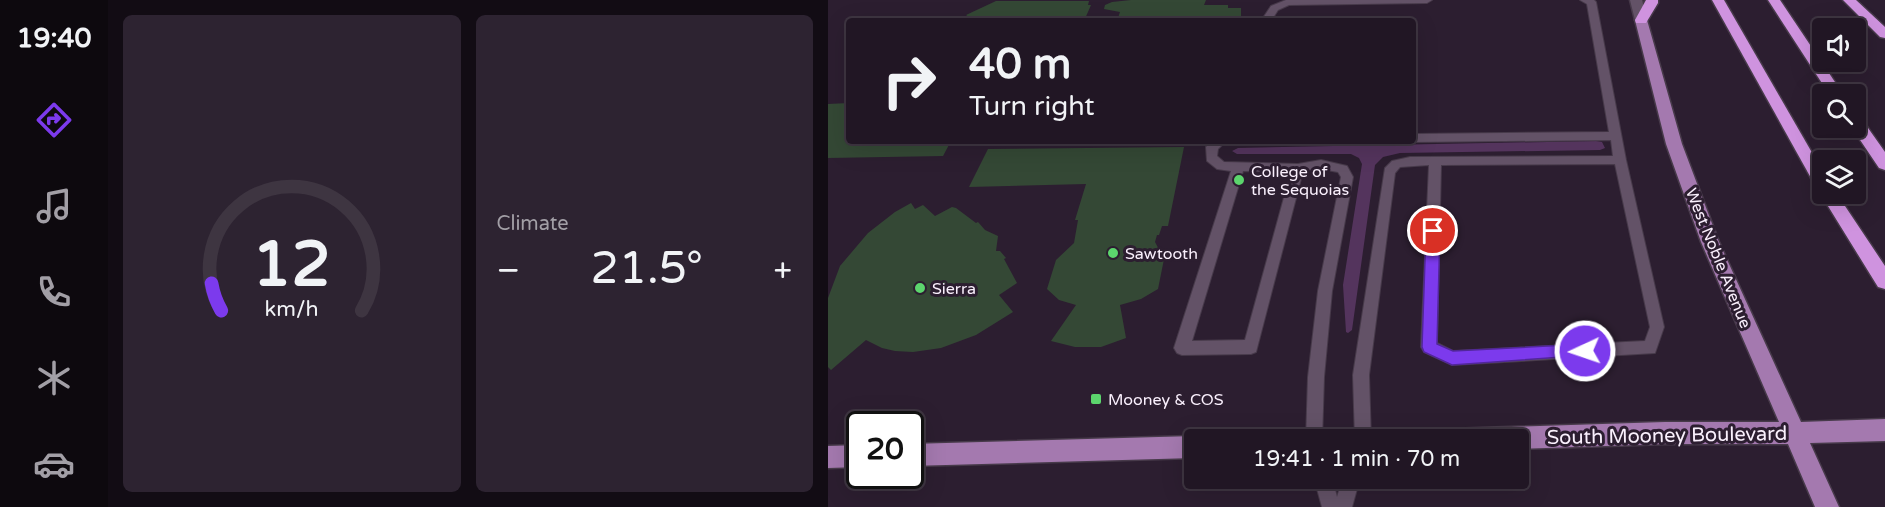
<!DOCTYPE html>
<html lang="en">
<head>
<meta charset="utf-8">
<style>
  :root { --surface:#211624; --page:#2d2331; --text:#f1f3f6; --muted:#a29fa6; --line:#3e3541; --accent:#7c3aed }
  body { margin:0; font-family:"Varela Round",sans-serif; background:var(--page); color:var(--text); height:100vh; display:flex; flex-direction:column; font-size:22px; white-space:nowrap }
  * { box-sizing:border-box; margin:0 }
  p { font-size:20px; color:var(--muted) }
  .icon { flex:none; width:33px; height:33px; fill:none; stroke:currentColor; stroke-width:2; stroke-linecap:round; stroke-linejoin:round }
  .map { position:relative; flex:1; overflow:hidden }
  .drawer { display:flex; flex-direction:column; gap:15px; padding:15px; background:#120c14; width:720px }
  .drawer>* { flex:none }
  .banner { position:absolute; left:18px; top:18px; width:570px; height:126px; border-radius:6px; box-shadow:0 6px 24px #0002,0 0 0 2px var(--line); background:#211624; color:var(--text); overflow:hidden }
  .controls { position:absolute; left:984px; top:18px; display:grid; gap:12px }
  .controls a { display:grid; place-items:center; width:54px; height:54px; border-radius:6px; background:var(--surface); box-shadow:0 6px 24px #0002,0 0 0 2px var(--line); font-size:30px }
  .speed { position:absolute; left:18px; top:411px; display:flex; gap:12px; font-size:30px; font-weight:700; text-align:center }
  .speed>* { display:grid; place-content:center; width:78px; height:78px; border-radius:50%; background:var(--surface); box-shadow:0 6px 24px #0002,0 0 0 2px var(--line); line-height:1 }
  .speed .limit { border:3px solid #111; border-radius:9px; background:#fff; color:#111 }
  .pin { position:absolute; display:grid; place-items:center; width:51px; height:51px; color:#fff; margin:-26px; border:3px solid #fff; border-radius:50%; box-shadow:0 2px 6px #0007 }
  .me { position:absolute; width:66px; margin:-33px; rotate:267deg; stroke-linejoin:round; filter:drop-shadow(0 0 4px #0008) }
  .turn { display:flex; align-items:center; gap:21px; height:126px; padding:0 24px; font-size:27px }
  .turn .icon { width:78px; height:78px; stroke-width:2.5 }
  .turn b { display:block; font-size:42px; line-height:51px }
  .big { font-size:45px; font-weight:600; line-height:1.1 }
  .drawer .tile { flex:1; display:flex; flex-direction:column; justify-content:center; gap:9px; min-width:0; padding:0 21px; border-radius:9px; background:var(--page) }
  .drawer .dial { align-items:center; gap:0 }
  .dial svg { height:156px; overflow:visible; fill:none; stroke:var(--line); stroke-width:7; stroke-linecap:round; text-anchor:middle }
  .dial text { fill:var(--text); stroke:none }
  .heat { display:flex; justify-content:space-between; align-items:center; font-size:33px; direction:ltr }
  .drawer .tiles { flex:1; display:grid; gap:15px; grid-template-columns:repeat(2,1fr) }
  .trip { position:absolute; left:356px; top:429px; width:345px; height:60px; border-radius:6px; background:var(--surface); box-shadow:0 6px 24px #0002,0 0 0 2px var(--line); font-weight:600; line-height:60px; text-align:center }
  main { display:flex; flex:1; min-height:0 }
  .tabs { display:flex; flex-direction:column; width:108px; justify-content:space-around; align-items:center; background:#0d090e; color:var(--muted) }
  .tabs .icon { width:42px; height:42px }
  .tabs .on { color:var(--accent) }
  .tabs b { font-size:27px; color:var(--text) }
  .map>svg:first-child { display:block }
  .green { fill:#54345d }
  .building { fill:#344835 }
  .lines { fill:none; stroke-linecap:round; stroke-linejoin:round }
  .lane-casing { stroke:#473a4a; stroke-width:2 }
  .secondary-casing { stroke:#473a4a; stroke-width:3 }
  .primary-casing { stroke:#473a4a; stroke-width:3 }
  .highway-casing { stroke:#473a4a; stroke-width:3 }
  .lane { fill:#635267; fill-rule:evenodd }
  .secondary { fill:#635267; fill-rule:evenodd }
  .primary { fill:#a479af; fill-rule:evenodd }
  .highway { fill:#cf93df; fill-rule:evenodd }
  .route { fill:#7c3aed; stroke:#51269a; stroke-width:1.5 }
  .poi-dot { fill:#5cd56d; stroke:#2c1e30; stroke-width:2 }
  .labels { text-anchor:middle; stroke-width:6; stroke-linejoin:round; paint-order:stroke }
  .poi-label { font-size:16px; fill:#faf0fd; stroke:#2c1e30; text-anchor:start }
  .street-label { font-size:16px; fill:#faf0fd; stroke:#2c1e30 }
  .near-street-label { font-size:20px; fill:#faf0fd; stroke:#2c1e30 }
</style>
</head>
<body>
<main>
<nav class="tabs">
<b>19:40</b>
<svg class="icon on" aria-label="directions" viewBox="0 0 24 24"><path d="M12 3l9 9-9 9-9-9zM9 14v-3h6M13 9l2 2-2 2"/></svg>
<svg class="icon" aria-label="music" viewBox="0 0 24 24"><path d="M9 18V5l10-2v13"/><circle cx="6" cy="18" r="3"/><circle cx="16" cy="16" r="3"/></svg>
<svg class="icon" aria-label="phone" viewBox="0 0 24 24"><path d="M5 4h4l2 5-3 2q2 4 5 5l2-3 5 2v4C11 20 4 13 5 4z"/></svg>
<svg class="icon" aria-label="climate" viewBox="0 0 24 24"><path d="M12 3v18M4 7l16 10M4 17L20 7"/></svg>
<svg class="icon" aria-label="car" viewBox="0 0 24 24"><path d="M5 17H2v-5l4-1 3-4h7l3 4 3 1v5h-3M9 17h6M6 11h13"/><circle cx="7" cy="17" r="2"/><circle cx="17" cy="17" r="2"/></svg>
</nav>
<section class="drawer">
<div class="tiles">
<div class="tile dial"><svg viewBox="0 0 100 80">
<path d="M14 69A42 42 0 1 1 86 69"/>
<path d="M14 69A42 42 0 0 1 9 55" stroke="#7c3aed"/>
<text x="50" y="56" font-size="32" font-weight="700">12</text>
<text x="50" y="72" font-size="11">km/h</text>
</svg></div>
<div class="tile"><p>Climate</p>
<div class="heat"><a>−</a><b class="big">21.5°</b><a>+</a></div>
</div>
</div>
</section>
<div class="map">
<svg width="1057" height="507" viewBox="0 0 1057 507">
  <rect width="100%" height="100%" fill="#2c1e30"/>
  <polygon class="green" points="768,141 774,142 777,148 772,150 572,153 555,157 547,165 524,330 520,333 518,332 515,285 534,164 531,158 523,154 409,154 404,151 410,148"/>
  <g class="building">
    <polygon points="303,0 378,0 376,5 400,5 400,8 413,8 413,21 289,21 292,12 276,9 277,5 284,2"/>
    <polygon points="168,1 261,1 260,5 263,5 256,21 146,21 138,15"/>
    <polygon points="21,103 21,141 123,141 115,156 0,158 0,104"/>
    <polygon points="356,147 340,226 334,226 331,235 329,235 327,242 336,259 330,289 313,299 292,305 298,338 273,347 247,347 223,341 248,305 231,300 219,289 228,260 246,243 250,220 247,220 258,184 141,187 160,149"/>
    <polygon points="83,203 87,209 95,205 107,216 124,207 128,208 148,223 150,222 157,230 170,236 168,251 172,251 178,258 176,259 189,283 171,295 185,312 148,335 113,348 85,352 67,351 54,348 38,340 3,370 0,367 0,298 12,266 40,233 67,212"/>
  </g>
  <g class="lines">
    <g class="lane-casing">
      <g id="lane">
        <polygon points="458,0 604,0 599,3 461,5 450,10 443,21 433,21 443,6"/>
        <path d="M 752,0 L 766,0 L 768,2 L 798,160 L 836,327 L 827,353 L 624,365 L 596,352 L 593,347 L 601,165 L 572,167 L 567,173 L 541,375 L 543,440 L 527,440 L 525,375 L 557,168 L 564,161 L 582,157 L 785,156 L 783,140 L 585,142 L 582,141 L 585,141 L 585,134 L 781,132 L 759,4 ZM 787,164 L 822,327 L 817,341 L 625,351 L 609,343 L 613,165 Z"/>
        <path d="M 384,141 L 398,141 L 390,149 L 389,156 L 396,162 L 470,164 L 493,160 L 519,166 L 525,177 L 504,291 L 496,377 L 494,440 L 478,440 L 480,377 L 490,291 L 513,177 L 510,172 L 493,169 L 475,171 L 428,352 L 423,354 L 354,355 L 349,353 L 346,348 L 403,171 L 389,169 L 379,161 L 378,147 ZM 415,171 L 463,172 L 417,340 L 364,341 Z"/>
        <polygon points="486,478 504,478 509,497 515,478 532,478 524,507 494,507"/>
      </g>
    </g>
    <g class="secondary-casing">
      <polygon id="secondary" points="802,0 814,0 819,20 818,23 813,24 807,20"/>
    </g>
    <g class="primary-casing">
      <g id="primary">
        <polygon points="813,16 819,20 854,144 891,242 973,422 1057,419 1057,441 982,443 1011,507 987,507 960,444 837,444 690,449 690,440 611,440 614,432 622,429 837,422 951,422 873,242 838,144 807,20"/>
        <polygon points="366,436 374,440 366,440 366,458 82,466 82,444"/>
        <polygon points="32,445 32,467 0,468 0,446"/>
      </g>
    </g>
    <g class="highway-casing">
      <g id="highway">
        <polygon points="818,0 830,0 830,3 818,23 808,23 807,20"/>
        <polygon points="884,0 896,0 994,170 994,189 988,187"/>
        <polygon points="940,0 952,0 1015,94 1001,94"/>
        <polygon points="1015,0 1028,0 1057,27 1057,38 1052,37"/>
        <polygon points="1028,117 1033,118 1057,152 1057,170 1051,168 1024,128 1028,128"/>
        <polygon points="994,191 994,194 1009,194 1057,266 1057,289 1050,287 995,198 993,194"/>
      </g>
    </g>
    <use href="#lane" class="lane"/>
    <use href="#secondary" class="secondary"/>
    <use href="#primary" class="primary"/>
    <use href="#highway" class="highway"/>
  </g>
  <polygon class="route" points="605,225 612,231 609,344 625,351 757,344 762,346 765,351 762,355 624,365 596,352 594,347 598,231"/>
  <g class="poi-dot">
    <circle cx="411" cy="180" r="6"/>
    <circle cx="285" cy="253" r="6"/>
    <circle cx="92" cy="288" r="6"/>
    <rect x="262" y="393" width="12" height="12" rx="3"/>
  </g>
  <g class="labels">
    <g class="poi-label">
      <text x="423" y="177">College of<tspan x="423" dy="18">the Sequoias</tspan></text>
      <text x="297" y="259">Sawtooth</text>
      <text x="104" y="294">Sierra</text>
      <text x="280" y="405">Mooney &amp; COS</text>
    </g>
    <g class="street-label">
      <text transform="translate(891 258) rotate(68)" y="6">West Noble Avenue</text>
    </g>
    <g class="near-street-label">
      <text transform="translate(839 435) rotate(-1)" y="7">South Mooney Boulevard</text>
    </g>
  </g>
</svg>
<div class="controls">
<a><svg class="icon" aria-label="sound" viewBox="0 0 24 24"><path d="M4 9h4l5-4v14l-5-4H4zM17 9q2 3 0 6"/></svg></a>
<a><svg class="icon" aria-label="search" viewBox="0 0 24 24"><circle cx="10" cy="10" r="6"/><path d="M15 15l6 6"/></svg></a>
<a><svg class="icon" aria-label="layers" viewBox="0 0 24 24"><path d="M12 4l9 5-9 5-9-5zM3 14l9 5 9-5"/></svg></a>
</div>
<div class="speed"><div class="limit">20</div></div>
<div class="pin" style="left:605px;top:231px;background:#d93025"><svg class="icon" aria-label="arrive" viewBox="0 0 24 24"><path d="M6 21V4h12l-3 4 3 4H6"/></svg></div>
<svg class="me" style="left:757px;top:351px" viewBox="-20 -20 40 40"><circle r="17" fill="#7c3aed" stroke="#fff" stroke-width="3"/><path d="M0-11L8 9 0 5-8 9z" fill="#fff"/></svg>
<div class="trip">19:41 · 1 min · 70 m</div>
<div class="banner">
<div class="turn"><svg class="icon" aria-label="right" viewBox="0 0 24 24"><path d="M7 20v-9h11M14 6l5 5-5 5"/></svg><div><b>40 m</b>Turn right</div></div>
</div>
</div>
</main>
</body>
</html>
